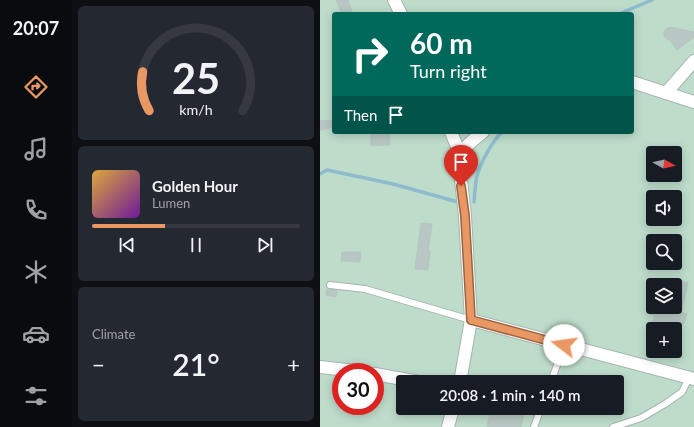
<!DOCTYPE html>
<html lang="en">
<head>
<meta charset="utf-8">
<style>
  :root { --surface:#171b24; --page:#242831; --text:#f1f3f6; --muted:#9ea1a6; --line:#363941; --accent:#ea9863 }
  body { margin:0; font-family:Lato,sans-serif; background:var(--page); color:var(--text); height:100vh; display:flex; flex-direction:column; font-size:15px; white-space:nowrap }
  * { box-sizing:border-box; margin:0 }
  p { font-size:13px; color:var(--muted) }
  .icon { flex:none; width:22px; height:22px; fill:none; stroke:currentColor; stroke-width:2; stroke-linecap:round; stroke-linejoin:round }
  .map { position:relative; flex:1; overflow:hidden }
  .panel { display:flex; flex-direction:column; gap:6px; padding:6px; background:#0d0f14; width:248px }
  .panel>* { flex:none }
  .banner { position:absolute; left:12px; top:12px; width:302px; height:122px; border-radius:4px; box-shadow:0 2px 10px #0003; background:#00695c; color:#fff; overflow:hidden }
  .needle { width:26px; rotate:98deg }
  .tools { position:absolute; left:326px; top:146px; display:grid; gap:8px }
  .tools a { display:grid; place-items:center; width:36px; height:36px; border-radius:4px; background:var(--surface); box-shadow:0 2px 10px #0003; font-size:20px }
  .speed { position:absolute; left:12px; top:363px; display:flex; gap:8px; font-size:20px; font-weight:700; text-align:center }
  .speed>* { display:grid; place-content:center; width:52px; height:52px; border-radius:50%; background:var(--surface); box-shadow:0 2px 10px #0003; line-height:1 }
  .speed .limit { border:6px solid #d22; background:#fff; color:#111 }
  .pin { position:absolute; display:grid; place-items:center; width:34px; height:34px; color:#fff; margin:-41px -17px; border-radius:50% 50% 50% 0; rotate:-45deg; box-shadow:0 0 4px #0007 }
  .pin .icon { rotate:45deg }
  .me { position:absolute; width:44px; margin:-22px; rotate:285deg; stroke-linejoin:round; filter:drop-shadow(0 0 3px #0008) }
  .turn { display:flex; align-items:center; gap:14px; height:84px; padding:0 12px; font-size:18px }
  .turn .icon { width:52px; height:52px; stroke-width:2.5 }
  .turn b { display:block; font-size:28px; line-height:34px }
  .then { display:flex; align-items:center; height:38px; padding:0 12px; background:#0003; gap:8px; font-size:15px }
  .big { font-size:30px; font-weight:600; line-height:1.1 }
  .panel .card { flex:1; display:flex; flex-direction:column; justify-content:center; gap:6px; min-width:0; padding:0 14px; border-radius:6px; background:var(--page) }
  .panel .dial { align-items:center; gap:0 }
  .dial svg { height:104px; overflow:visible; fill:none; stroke:var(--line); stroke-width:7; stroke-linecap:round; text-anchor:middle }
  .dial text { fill:var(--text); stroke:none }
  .song { display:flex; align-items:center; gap:12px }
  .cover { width:48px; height:48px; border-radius:6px; background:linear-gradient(135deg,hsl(40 70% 55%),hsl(280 70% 35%)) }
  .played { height:4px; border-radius:2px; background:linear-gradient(90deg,var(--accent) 35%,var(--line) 35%) }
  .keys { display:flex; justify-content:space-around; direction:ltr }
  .heat { display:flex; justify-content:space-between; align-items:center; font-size:22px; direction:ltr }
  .trip { position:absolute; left:76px; top:375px; width:228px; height:40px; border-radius:4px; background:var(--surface); box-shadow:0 2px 10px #0003; font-weight:600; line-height:40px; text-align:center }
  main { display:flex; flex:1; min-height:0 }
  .tab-bar { display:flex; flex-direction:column; width:72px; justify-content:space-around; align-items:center; background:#090b0e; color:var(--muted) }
  .tab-bar .icon { width:28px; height:28px }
  .tab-bar .current { color:var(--accent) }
  .tab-bar b { font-size:18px; color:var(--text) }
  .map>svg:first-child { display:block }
  .green { fill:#bddcca; fill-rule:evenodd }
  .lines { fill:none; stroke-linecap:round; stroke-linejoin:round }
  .stream { stroke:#8ebbce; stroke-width:3.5 }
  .building { fill:#b8c7c3; stroke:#b6c5c1 }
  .lane-casing { stroke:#a6b4b1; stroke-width:8 }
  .street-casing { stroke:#a6b4b1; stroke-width:14 }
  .lane { stroke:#fff; stroke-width:6 }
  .street { stroke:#fff; stroke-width:12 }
  .route-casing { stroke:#986340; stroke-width:10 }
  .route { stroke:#ea9863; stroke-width:7 }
</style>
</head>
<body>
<main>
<nav class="tab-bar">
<b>20:07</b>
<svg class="icon current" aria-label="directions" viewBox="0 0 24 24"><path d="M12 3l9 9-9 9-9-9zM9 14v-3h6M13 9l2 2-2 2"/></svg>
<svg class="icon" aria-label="music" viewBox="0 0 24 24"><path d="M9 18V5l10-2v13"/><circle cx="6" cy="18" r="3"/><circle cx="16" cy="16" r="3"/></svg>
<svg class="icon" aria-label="phone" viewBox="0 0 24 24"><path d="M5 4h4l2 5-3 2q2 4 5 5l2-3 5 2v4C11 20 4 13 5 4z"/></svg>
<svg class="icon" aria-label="climate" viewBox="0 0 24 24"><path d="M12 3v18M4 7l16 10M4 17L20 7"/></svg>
<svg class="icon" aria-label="car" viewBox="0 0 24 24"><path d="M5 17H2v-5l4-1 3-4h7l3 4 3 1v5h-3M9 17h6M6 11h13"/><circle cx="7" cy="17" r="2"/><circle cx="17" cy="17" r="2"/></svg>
<svg class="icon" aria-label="filters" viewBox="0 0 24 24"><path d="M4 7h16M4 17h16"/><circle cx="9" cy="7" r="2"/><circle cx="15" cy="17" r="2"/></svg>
</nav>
<section class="panel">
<div class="card dial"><svg viewBox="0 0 100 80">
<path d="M14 69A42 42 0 1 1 86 69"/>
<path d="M14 69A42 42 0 0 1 9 39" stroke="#ea9863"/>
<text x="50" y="56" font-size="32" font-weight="700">25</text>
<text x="50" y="72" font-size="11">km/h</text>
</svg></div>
<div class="card">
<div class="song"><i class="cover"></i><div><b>Golden Hour</b><p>Lumen</p></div></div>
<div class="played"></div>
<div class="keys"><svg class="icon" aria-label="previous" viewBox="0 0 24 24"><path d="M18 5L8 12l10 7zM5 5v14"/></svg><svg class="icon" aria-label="pause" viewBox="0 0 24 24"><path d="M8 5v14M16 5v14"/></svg><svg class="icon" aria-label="next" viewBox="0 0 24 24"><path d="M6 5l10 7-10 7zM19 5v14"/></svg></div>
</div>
<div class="card"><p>Climate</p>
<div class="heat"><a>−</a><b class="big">21°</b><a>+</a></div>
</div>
</section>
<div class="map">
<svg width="374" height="427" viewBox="0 0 374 427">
  <rect width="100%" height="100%" fill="#e3ece9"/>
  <path class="green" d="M 0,0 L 374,0 L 374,427 L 0,427 ZM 14,14 L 312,14 L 312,132 L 14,132 ZM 333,153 L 355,153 L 355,175 L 333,175 ZM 333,197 L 355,197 L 355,219 L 333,219 ZM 333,241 L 355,241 L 355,263 L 333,263 ZM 333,285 L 355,285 L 355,307 L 333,307 ZM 333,329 L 355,329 L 355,351 L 333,351 ZM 21,372 L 55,372 L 55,406 L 21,406 ZM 83,382 L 297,382 L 297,408 L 83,408 Z"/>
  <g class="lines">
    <g class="stream">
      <polyline points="299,14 332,0"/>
      <polyline points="0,174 7,170 73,184 138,202"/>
      <path d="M 154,202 C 155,193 155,184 157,176 C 161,162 171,143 182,132"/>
    </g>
  </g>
  <g class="building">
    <polygon points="16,0 28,0 33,14 22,14"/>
    <polygon points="350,27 374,32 374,37 357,50 350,40 347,39 344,36 344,32 346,29"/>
    <polygon points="14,120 14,127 0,130 0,121"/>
    <polygon points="69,132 70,145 51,146 51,134"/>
    <polygon points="101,223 112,224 108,251 110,251 108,270 95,269"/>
    <polygon points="22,252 41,252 40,262 21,261"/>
    <polygon points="355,279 368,283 361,312 367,314 364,324 358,323 356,331 355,329 349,329 332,324 335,316 330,314 332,307 355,307"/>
    <polygon points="7,289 17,290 16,297 6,295"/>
    <polygon points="171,408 205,408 201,427 167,427"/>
  </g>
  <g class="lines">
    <g class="lane-casing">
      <g id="lane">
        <polyline points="10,285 45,289 151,320"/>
        <polyline points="231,382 244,345"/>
        <polyline points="214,427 221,408"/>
        <polyline points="293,427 321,418 345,404 362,392 369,378"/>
      </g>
    </g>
    <g class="street-casing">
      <g id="street">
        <polyline points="74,0 81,14"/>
        <polyline points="312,82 374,102"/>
        <polyline points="346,93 374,61"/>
        <polyline points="131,132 140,154"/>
        <polyline points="151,320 374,379"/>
        <polyline points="0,367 44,372"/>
        <polyline points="55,374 99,382"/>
        <path d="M 140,382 L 151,320 L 145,216 L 139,162 C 142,147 152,141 163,132"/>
        <polyline points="128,427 133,408"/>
      </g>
    </g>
    <use href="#lane" class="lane"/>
    <use href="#street" class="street"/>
  </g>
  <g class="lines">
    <g class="route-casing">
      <polyline id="route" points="141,186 145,216 151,320 244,345"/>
    </g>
    <use href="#route" class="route"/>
  </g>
</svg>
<div class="tools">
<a><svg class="needle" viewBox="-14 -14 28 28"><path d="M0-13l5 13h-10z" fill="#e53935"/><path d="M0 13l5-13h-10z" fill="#9ea1a6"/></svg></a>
<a><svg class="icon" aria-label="sound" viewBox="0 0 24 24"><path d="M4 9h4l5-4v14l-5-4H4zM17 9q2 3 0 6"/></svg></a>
<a><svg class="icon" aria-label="search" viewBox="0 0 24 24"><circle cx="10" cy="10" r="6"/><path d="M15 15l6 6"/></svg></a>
<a><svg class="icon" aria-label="layers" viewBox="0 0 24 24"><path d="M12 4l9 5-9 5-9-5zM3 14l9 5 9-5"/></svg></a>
<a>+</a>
</div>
<div class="speed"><div class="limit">30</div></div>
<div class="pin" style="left:141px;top:186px;background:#d93025"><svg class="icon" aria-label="arrive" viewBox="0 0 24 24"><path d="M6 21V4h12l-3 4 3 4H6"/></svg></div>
<svg class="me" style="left:244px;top:345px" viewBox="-20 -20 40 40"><circle r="19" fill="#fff"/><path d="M0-13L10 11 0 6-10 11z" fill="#ea9863"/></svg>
<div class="trip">20:08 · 1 min · 140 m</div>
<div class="banner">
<div class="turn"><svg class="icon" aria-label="right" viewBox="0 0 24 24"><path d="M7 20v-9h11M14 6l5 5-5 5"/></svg><div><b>60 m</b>Turn right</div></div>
<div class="then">Then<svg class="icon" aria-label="arrive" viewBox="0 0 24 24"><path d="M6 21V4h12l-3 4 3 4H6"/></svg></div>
</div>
</div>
</main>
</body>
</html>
